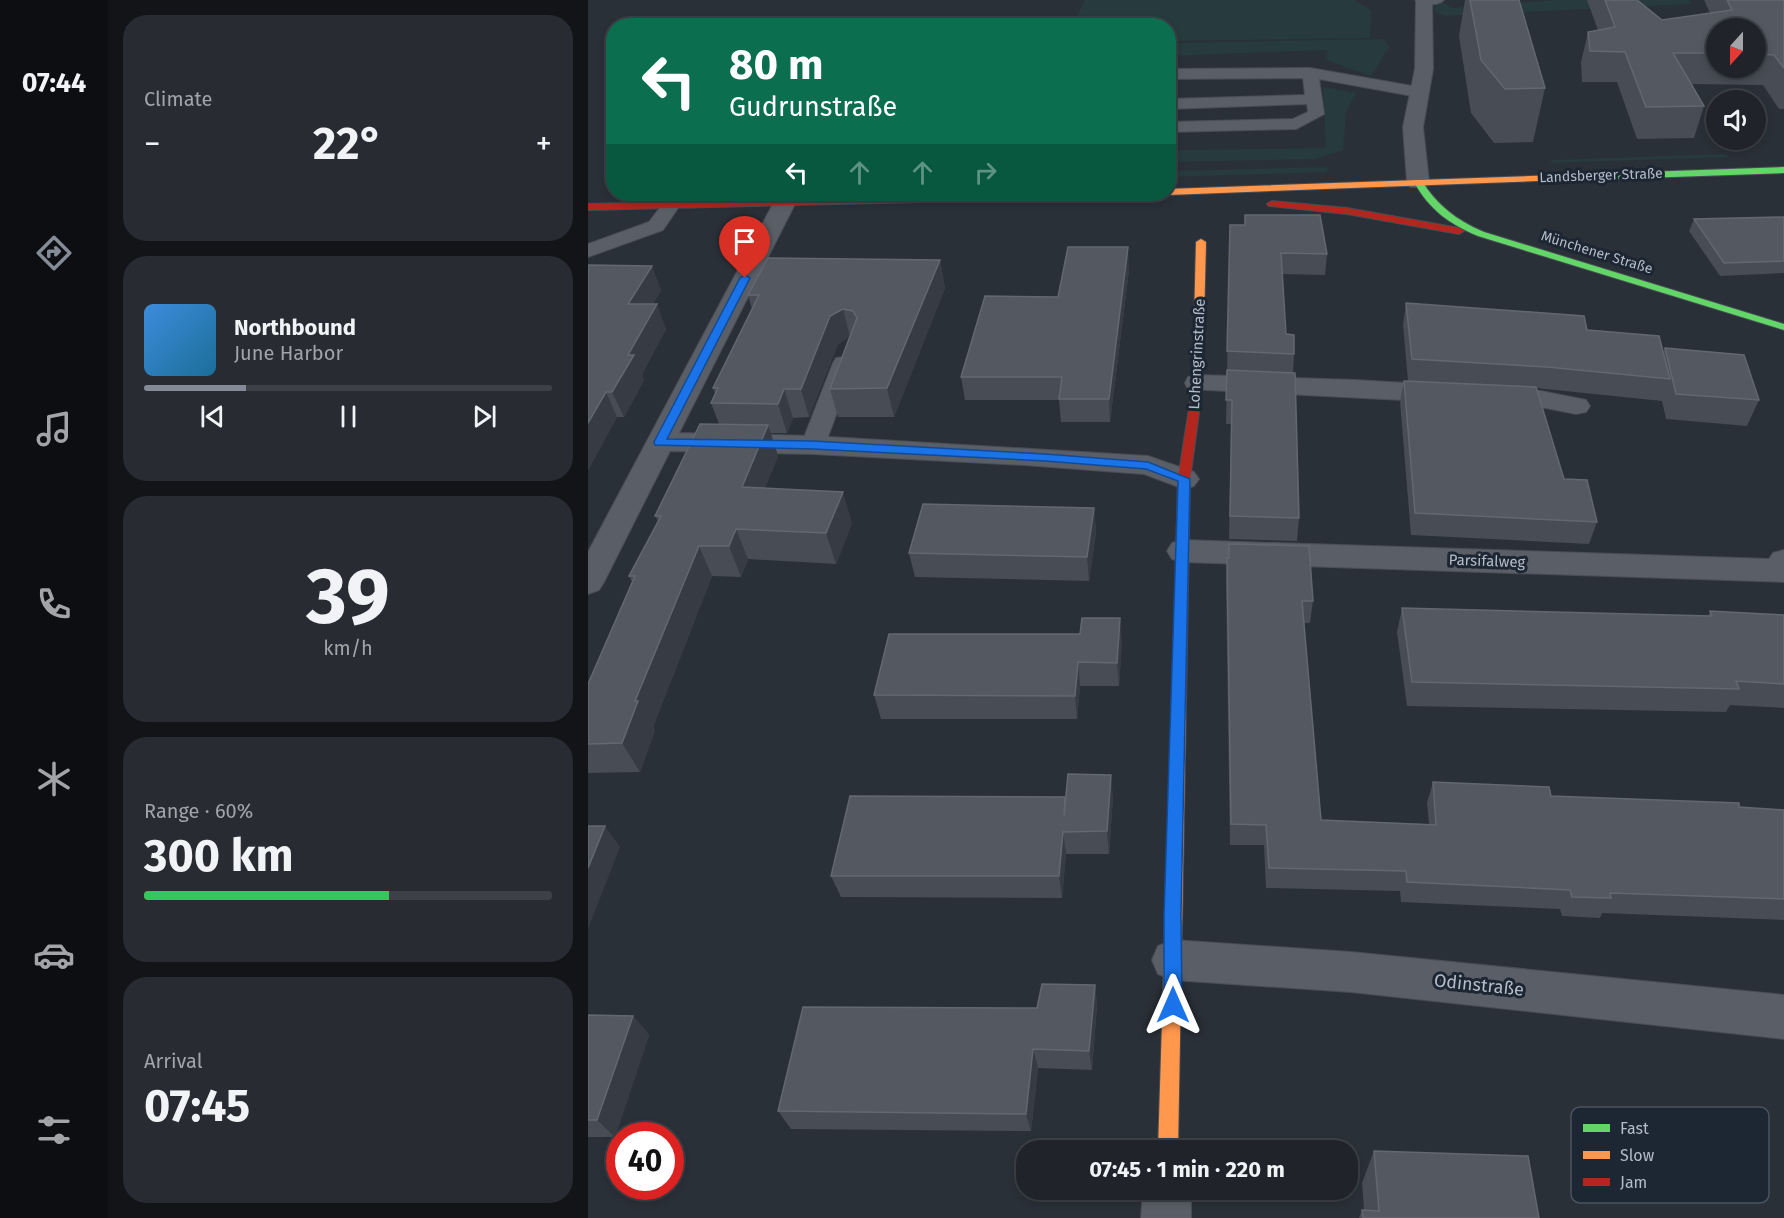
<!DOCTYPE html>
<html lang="en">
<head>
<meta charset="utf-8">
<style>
  :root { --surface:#20242a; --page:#282c32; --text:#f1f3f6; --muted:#a2a4a8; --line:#3d4147; --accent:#848b96 }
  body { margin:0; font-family:"Fira Sans",sans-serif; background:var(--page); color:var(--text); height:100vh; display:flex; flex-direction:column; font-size:22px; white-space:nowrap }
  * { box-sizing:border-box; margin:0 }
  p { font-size:20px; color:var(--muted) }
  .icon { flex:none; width:33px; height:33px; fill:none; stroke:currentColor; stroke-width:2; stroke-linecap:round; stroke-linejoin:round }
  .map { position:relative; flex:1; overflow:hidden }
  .panel { display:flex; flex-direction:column; gap:15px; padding:15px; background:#121417; width:480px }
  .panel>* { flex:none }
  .top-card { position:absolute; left:18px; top:18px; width:570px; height:183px; border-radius:24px; box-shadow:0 3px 9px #0003,0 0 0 2px var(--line); background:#0b6e4f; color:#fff; overflow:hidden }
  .needle { width:39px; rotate:201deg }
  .buttons { position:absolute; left:1118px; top:18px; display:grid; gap:12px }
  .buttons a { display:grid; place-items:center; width:60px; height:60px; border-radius:50%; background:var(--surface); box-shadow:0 3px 9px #0003,0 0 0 2px var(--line); font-size:30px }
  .speed { position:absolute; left:18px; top:1122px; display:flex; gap:12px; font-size:30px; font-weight:700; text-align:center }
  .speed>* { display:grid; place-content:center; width:78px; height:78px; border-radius:50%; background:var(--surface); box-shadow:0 3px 9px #0003,0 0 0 2px var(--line); line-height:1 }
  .speed .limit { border:9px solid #d22; background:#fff; color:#111 }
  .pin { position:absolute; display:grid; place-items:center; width:51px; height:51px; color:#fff; margin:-62px -26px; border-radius:50% 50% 50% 0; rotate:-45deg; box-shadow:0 0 6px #0007 }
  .pin .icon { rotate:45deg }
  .me { position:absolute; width:66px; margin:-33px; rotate:0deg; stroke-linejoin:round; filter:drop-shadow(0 0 4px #0008) }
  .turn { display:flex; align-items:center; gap:21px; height:126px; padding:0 24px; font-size:27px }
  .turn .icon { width:78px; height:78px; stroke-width:2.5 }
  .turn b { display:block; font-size:42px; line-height:51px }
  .lanes { display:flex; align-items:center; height:57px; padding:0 24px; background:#0003; justify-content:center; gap:30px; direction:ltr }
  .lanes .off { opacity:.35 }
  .big { font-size:45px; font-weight:700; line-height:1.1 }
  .panel .tile { flex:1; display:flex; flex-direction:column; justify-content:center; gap:9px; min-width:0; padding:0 21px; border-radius:24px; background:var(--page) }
  .panel .dial { align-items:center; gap:0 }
  .dial b { font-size:78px; line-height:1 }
  .song { display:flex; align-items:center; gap:18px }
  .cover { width:72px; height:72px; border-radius:9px; background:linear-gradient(135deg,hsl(210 70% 55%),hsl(200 70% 35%)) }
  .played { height:6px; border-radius:3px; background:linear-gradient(90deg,var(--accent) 25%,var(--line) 25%) }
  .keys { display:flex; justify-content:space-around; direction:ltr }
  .heat { display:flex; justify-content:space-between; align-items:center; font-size:33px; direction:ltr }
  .charge { height:9px; border-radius:4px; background:linear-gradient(90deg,#34c759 60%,var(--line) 0) }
  .trip { position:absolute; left:428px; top:1140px; width:342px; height:60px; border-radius:24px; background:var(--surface); box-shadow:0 3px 9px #0003,0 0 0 2px var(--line); font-weight:700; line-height:60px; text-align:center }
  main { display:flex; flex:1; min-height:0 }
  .tab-bar { display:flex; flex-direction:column; width:108px; justify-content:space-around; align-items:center; background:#0d0e11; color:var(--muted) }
  .tab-bar .icon { width:42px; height:42px }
  .tab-bar .active { color:var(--accent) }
  .tab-bar b { font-size:27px; color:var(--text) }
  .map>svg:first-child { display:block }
  .green { fill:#273a3e }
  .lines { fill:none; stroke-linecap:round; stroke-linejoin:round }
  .lane-casing { stroke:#484c55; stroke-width:2 }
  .street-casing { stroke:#484c55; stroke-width:2 }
  .fast-casing { stroke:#484c55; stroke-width:2 }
  .slow-casing { stroke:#484c55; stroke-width:2 }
  .jam-casing { stroke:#484c55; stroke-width:2 }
  .lane { fill:#5a5e66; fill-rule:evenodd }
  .street { fill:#5a5e66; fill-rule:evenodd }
  .fast { fill:#63d668; fill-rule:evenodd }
  .slow { fill:#ff974d; fill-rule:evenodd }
  .jam { fill:#b3261e; fill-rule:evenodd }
  .wall { fill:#474c55; fill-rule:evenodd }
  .shaded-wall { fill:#373c44 }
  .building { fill:#535861; stroke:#626872; stroke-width:1.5 }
  .route { fill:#1a73e8; stroke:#114b97; stroke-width:1.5 }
  .labels { text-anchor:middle; stroke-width:6; stroke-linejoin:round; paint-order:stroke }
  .far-street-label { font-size:14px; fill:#b4bcc9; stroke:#1d2633 }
  .street-label { font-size:15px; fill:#b4bcc9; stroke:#1d2633 }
  .near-street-label { font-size:18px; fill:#b4bcc9; stroke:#1d2633 }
  .key { fill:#1d2633; stroke:#4a5360; stroke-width:1.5 }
  .key-label { font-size:16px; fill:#b4bcc9 }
</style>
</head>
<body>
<main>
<nav class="tab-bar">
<b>07:44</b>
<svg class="icon active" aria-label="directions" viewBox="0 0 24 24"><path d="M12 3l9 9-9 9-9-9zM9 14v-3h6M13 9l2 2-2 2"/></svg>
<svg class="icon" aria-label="music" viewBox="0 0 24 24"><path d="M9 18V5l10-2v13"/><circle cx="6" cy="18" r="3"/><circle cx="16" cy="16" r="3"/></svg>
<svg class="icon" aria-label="phone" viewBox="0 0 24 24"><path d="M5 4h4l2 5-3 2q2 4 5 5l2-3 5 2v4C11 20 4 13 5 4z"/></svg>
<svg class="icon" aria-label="climate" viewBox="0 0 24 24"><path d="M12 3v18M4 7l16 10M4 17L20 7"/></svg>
<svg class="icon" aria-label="car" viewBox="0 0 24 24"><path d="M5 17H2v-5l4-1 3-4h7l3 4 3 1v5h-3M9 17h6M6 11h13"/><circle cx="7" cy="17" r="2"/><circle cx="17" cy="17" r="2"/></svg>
<svg class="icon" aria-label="filters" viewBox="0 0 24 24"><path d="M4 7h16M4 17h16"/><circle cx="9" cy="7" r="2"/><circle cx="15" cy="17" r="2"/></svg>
</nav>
<section class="panel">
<div class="tile"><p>Climate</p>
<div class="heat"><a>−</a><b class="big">22°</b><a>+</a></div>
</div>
<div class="tile">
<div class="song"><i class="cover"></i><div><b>Northbound</b><p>June Harbor</p></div></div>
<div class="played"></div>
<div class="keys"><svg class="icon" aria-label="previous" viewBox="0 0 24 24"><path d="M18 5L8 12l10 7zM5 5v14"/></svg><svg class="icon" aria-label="pause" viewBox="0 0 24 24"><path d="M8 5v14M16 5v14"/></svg><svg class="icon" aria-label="next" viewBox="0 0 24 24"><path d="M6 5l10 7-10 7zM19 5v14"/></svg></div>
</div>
<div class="tile dial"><b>39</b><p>km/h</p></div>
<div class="tile"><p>Range · 60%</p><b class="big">300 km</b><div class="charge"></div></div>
<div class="tile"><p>Arrival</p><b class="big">07:45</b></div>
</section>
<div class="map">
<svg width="1196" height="1218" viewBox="0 0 1196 1218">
  <rect width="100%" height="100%" fill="#2a3038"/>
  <g class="green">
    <polygon points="497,0 766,0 783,10 782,38 581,41 580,26 484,25"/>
    <polygon points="968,0 1101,0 1103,4 856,16 846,11 848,4 854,2 865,8"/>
    <polygon points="795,39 801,47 783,76 738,60 740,50 581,56 581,43"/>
    <polygon points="735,87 768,93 758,112 755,150 728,159 581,162 581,150 738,148"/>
    <polygon points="1135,154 1143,157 960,163 965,160"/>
    <polygon points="739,167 740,172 581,177 581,171"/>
  </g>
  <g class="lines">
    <g class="lane-casing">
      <g id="lane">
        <path d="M 827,0 L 856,0 C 850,6 833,6 827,0 Z"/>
        <polygon points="722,68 830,87 838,92 830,97 731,79 736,114 708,129 580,132 580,122 705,119 720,112 719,104 580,109 580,99 717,95 715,78 580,79 580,69"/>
        <polygon points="83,200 92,205 75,230 0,257 0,244 61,222 77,201"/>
        <polygon points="256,357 264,358 267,363 237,445 233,450 225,452 217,450 213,445 245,363 248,358"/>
      </g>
    </g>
    <g class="street-casing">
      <g id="street">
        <polygon points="844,0 845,69 835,127 841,182 838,187 822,187 819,182 815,127 827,69 828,1"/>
        <polygon points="197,195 205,197 208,202 91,433 225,436 560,456 606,472 611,479 606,486 596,489 556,474 436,465 225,454 82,451 16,582 11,590 0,594 0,552 186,202 189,197"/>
        <polygon points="610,375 767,380 953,391 998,400 1002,406 998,412 988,414 953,407 600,389 597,383 600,377"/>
        <polygon points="595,540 1181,559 1185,553 1196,550 1196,582 595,562 584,559 579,551 584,543"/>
        <polygon points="585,940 763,952 1196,995 1196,1039 763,992 585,980 570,974 564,960 570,946"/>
        <polygon points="555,1190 603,1190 603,1218 553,1218"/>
      </g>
    </g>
    <g class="fast-casing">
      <g id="fast">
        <polygon points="1196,167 1196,173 998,180 994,177 998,174"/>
        <path d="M 827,180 L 833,180 C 850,206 868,220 896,232 L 1196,324 L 1196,330 L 890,236 C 861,224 841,209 826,182 Z"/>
      </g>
    </g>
    <g class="slow-casing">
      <g id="slow">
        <polygon points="998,174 1002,177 1001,179 580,195 577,194 580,194 580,189"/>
        <polygon points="613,239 618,242 615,361 610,364 605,361 608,242"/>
        <polygon points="591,699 596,701 598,705 590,1150 570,1150 584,705 586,701"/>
      </g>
    </g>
    <g class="jam-casing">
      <g id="jam">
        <polygon points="452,194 547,194 543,197 0,210 0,204"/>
        <polygon points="684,201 759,208 871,228 876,231 871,234 759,214 681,206 679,204"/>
        <polygon points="610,358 615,361 615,383 602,479 598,705 596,709 586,709 584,705 590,479 605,383 605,361"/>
      </g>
    </g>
    <use href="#lane" class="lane"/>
    <use href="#street" class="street"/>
    <use href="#fast" class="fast"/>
    <use href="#slow" class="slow"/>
    <use href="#jam" class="jam"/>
  </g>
  <g class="wall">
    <polygon points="877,0 931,0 957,88 945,142 906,143 883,113 871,36"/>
    <path d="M 999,0 L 1049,0 L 1074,20 L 1122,13 L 1116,0 L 1196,0 L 1196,109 L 1191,109 L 1175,85 L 1104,84 L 1116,106 L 1106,138 L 1049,139 L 1029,82 L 994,82 L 993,62 L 1000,32 L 1010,30 ZM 1128,28 L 1167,28 L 1167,68 L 1128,68 Z"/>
    <polygon points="1196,217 1196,273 1132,276 1101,231 1106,219"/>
    <polygon points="642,225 739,254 737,275 694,274 698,334 706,354 705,373 711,518 709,541 641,539 643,424 638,424"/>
    <polygon points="352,260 357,288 306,417 250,417 242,389 261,337 250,344 221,417 205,418 199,433 183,433 190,456 177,488 264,523 248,564 160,559 153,577 124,576 65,727 67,730 52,772 0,773 0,684 44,582 41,576 70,521 67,516 131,424 123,403 127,394 125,388 164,309 160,295"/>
    <polygon points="0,265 73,290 65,304 78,329 54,374 56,380 36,417 29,417 0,470"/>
    <polygon points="541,270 522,422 473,422 471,400 377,400 373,377 470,297"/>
    <polygon points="818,303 999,330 1075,352 1077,348 1171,400 1159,426 1078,419 1074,401 948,388 976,479 1009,522 1001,544 823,535 812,402 816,381 820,381 815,325"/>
    <polygon points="506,508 508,532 501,581 327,577 321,553"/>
    <polygon points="639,558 725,601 722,623 716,623 733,820 841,824 839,803 845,782 963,796 1151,807 1196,810 1196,920 1014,913 1012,918 974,916 972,909 813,902 812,891 678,888 676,845 642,845 638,580"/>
    <polygon points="814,608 1120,616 1122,611 1196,615 1196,708 1142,705 1138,712 819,706 809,632"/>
    <polygon points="492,634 534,641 531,686 492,686 489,719 293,719 286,695"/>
    <polygon points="525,797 521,854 478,854 474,898 253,897 243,876"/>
    <polygon points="507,985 509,1005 504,1070 450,1068 443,1131 203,1129 190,1111"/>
    <polygon points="0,1015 45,1016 61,1035 27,1137 0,1137"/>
    <polygon points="786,1151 951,1218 771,1218 774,1210 776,1210 774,1183"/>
  </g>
  <g class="shaded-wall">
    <polygon points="540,247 541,270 522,422 521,399"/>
    <polygon points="352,260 357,288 306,417 299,388"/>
    <polygon points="64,266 73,290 50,329 40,304"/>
    <polygon points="69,304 78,329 54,374 56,380 36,417 24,392 40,355"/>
    <polygon points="255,309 262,337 250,344 221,417 213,389 242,316"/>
    <polygon points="196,389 205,418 199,433 190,404"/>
    <polygon points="18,392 29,417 0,470 0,423"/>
    <polygon points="180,425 190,456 165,518 154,487"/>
    <polygon points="255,492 264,523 248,564 238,533"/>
    <polygon points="506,508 508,532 501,581 499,557"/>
    <polygon points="148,529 160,559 153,577 141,546"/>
    <polygon points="111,546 124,576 65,727 67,730 52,772 34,743 47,701"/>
    <polygon points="532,618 534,641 531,686 529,663"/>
    <polygon points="490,662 492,686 489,719 487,696"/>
    <polygon points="523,775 525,797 521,854 519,831"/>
    <polygon points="17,826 32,847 0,929 0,868"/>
    <polygon points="475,832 478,854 474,898 471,876"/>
    <polygon points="507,985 509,1005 504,1070 501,1051"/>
    <polygon points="45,1016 61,1035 27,1137 9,1120"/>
    <polygon points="445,1049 450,1068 443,1131 438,1114"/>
  </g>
  <g class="building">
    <polygon points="882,0 931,0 957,88 917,89 893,60"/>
    <polygon points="1017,0 1049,0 1074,20 1144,10 1139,0 1196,0 1196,68 1186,55 1167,54 1167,28 1128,28 1128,53 1085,53 1116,106 1058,107 1037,52 1002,51 1000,32 1027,27"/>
    <polygon points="657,215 732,215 739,254 693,253 698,334 706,335 706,354 639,351 642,225 657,225"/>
    <polygon points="1196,217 1196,261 1136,263 1106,219"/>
    <polygon points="480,247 540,247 521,399 471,399 474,377 373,377 397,296 470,297"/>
    <polygon points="180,258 352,260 299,388 242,389 269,318 265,311 255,309 242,316 213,389 196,389 190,404 123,403 130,388 125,388 171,295 160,295"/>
    <polygon points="0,265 64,266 40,304 69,304 40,355 46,355 24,392 18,392 0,423"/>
    <polygon points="818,303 996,316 999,330 1071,336 1082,379 959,367 824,359"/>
    <polygon points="1077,348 1156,355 1171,400 1088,394"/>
    <polygon points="639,370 707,373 711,518 642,516 644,400 638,400"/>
    <polygon points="816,381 948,387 976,479 999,480 1009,522 827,513"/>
    <polygon points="112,424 180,425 154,487 255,492 238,533 148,529 141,546 111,546 47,701 50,701 34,743 0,744 0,684 47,576 41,576 73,516 67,516"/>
    <polygon points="335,504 506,508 499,557 321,553"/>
    <polygon points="641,544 721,546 725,601 714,601 733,820 848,825 845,782 961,787 963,796 1151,803 1151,807 1196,810 1196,899 1022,893 1023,898 984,897 982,890 819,882 818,871 681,868 678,825 643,824 639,558 641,558"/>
    <polygon points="814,608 1124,616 1122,611 1196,615 1196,684 1148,681 1151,689 824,682"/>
    <polygon points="494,618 532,618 529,663 490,662 487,696 286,695 301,634 492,634"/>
    <polygon points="480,774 523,775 519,831 475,832 471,876 243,876 262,796 477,797 476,816"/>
    <polygon points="0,826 17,826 0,868"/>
    <polygon points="454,984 507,985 501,1051 445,1049 438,1114 190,1111 215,1007 449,1008"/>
    <polygon points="0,1015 45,1016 9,1120 0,1120"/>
    <polygon points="786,1151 940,1156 951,1218 775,1218 774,1210 791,1211"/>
  </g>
  <polygon class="route" points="157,275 162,278 79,439 225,441 457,454 560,462 602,479 593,914 594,1005 591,1012 585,1014 578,1012 576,1005 576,914 590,481 558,469 457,461 225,449 67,445 66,442 152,278"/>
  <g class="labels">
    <g class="far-street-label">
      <text transform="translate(1013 175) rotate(-2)" y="5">Landsberger Straße</text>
      <text transform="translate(1009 252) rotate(17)" y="5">Münchener Straße</text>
    </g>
    <g class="street-label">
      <text transform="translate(609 354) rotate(-87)" y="5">Lohengrinstraße</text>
      <text transform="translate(899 561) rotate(2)" y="5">Parsifalweg</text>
    </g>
    <g class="near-street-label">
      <text transform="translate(891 985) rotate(6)" y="6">Odinstraße</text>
    </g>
  </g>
  <rect x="983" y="1107" width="198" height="96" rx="9" class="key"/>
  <rect x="995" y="1124" width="27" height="8" fill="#63d668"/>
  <rect x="995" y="1151" width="27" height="8" fill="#ff974d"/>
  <rect x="995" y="1178" width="27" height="8" fill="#b3261e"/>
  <g class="key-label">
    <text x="1032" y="1134">Fast</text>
    <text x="1032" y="1161">Slow</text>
    <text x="1032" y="1188">Jam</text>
  </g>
</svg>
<div class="buttons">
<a><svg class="needle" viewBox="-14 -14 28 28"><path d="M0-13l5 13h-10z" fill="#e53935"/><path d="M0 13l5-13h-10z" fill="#a2a4a8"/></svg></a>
<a><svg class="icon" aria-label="sound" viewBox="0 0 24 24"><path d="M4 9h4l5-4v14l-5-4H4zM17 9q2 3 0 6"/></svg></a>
</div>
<div class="speed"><div class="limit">40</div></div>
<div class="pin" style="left:157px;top:278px;background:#d93025"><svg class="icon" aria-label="arrive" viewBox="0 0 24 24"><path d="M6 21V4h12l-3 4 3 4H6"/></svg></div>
<svg class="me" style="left:585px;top:1005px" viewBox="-20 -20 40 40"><path d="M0-17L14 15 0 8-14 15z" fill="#1a73e8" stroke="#fff" stroke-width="4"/></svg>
<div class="trip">07:45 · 1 min · 220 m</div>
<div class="top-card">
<div class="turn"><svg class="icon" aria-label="left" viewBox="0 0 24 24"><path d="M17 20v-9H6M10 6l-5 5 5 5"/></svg><div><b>80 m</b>Gudrunstraße</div></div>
<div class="lanes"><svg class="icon" aria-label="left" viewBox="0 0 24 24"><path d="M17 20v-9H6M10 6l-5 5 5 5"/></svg><svg class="icon off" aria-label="ahead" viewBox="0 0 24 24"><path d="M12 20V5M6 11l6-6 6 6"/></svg><svg class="icon off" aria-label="ahead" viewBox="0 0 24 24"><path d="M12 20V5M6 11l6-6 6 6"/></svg><svg class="icon off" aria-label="right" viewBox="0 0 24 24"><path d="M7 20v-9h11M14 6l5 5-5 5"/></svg></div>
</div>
</div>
</main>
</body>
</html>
